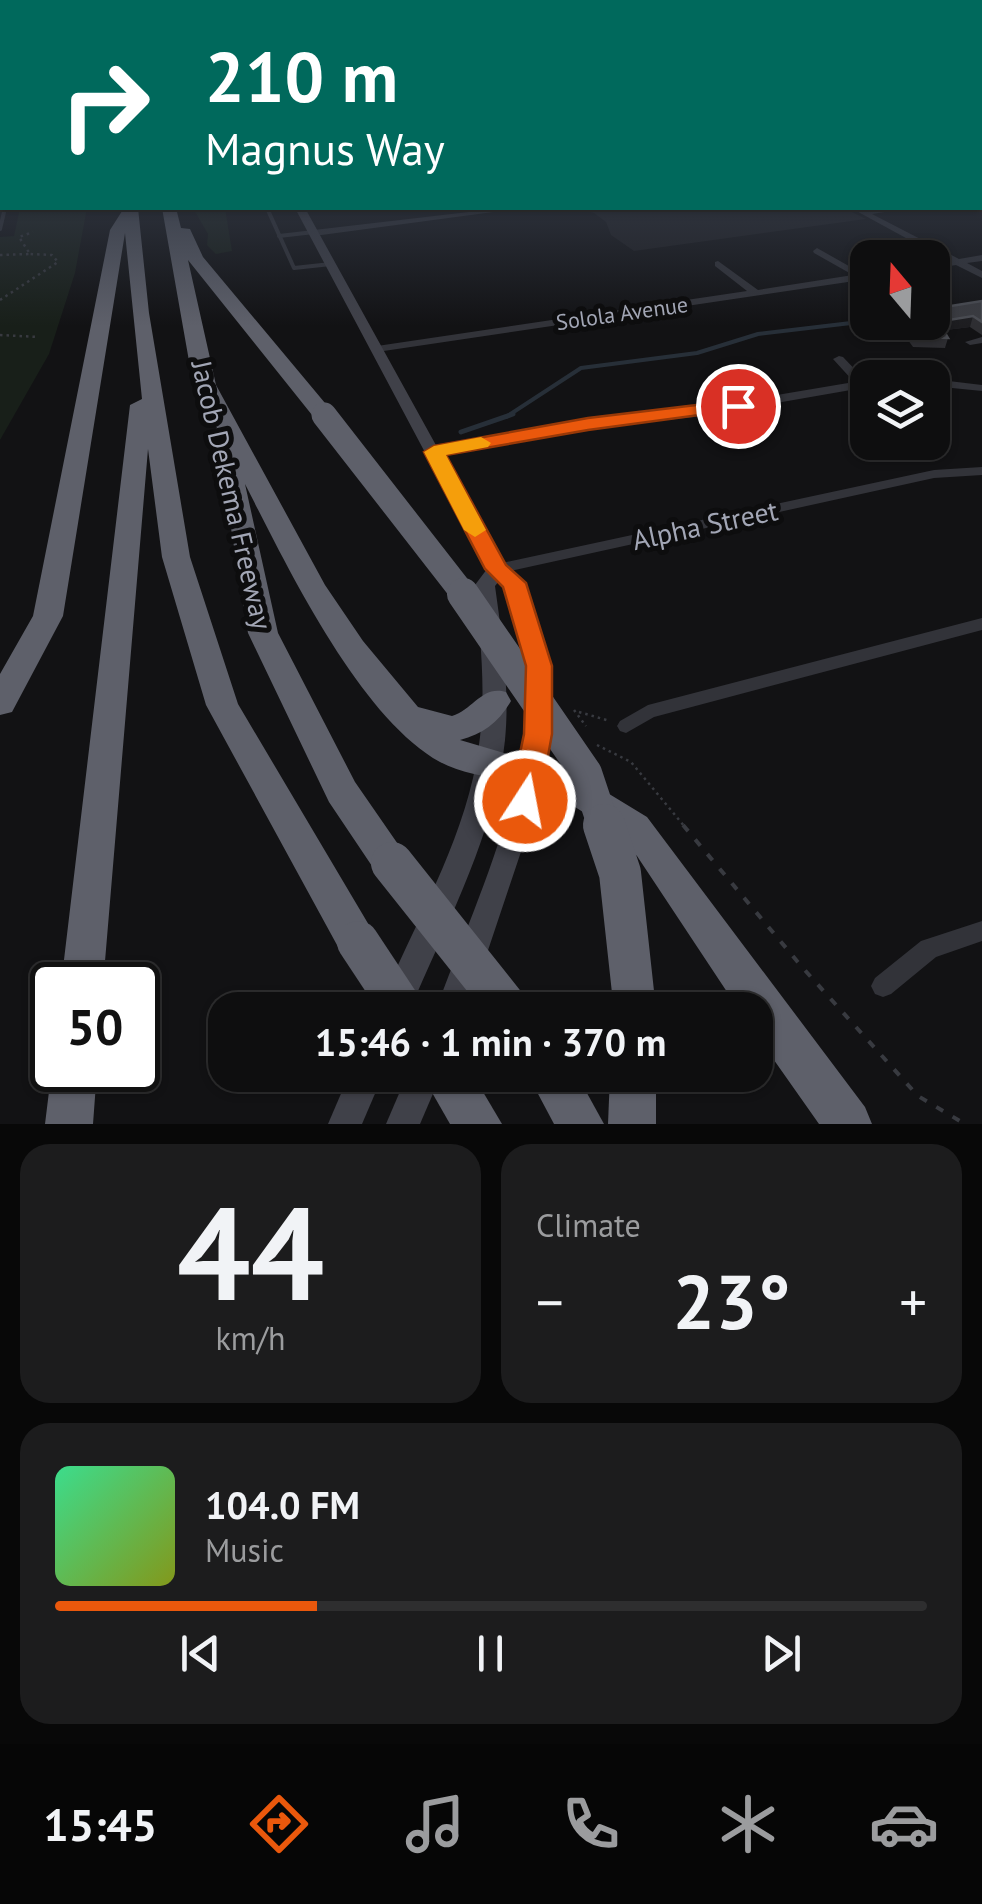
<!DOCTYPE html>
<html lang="en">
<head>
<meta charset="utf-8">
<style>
  :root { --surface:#0e0e0f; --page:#1c1c1d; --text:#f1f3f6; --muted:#9b9c9e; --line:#2e2e2f; --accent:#ea580c }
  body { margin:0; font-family:"PT Sans",sans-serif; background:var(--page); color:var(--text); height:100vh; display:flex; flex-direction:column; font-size:38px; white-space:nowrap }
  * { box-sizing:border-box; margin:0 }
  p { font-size:32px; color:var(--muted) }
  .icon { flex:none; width:55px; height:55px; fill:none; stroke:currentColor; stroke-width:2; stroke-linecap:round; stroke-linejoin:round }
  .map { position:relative; height:1124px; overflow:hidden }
  .side { display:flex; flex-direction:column; gap:20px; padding:20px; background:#080808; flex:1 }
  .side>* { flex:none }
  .top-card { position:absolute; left:0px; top:0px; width:982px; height:210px; box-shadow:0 2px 8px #0004,0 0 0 2px var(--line); background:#00695c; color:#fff; overflow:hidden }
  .needle { width:65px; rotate:341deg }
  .controls { position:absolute; left:850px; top:240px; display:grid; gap:20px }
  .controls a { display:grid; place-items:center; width:100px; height:100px; border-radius:20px; background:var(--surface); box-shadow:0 2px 8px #0004,0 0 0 2px var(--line); font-size:50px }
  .speed { position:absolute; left:30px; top:962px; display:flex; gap:20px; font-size:50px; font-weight:700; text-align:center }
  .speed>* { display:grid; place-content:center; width:130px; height:130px; border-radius:50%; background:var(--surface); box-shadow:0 2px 8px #0004,0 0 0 2px var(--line); line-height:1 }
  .speed .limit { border:5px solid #111; border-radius:15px; background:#fff; color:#111 }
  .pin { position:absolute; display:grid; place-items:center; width:85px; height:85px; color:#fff; margin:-42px; border:5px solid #fff; border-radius:50%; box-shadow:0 2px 10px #0007 }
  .me { position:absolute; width:110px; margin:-55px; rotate:11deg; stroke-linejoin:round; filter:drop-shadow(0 0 8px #0008) }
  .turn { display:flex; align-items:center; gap:35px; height:210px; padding:0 40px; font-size:45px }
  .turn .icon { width:130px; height:130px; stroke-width:2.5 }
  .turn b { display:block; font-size:70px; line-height:85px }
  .big { font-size:75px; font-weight:800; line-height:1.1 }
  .side .tile { flex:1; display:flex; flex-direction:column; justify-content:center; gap:15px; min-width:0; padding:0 35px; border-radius:30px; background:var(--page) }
  .side .dial { align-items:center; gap:0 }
  .dial b { font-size:130px; line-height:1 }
  .song { display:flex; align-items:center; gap:30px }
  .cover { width:120px; height:120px; border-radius:15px; background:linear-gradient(135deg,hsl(150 70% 55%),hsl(70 70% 35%)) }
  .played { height:10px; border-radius:5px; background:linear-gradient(90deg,var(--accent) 30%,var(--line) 30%) }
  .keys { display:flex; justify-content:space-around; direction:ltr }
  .heat { display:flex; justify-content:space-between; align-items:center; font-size:55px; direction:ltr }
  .side .tiles { flex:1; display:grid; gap:20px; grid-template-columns:1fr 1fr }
  .tile:last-child { grid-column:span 2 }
  .trip { position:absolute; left:208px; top:992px; width:565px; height:100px; border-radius:30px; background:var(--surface); box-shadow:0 2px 8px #0004,0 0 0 2px var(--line); font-weight:800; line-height:100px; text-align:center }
  .tabs { display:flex; height:160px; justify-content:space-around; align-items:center; background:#060606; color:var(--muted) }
  .tabs .icon { width:70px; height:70px }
  .tabs .active { color:var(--accent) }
  .tabs b { font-size:45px; color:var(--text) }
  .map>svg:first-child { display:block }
  .built { fill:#1e1e21 }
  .green { fill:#181f19 }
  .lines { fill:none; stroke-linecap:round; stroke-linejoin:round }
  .stream-far1 { stroke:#272f38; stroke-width:4 }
  .stream { stroke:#272f38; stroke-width:5 }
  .path-far1 { stroke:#383a40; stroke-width:2.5; stroke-dasharray:2.5 4; stroke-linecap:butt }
  .path { stroke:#383a40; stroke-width:4; stroke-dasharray:8 11; stroke-linecap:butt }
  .lane { stroke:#323339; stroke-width:4 }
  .street { fill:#323339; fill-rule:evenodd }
  .secondary { fill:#404149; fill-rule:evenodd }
  .primary { fill:#4e4f58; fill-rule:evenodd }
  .highway { fill:#5e606a; fill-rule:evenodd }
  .highway-bridge-far2 { stroke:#5e606a; stroke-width:25 }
  .highway-bridge-far1 { stroke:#5e606a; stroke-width:32 }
  .highway-bridge { stroke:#5e606a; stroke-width:42 }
  .wall { fill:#2e2e32 }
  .shaded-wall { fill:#1d1d20 }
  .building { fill:#3a3b40; stroke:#4a4c52; stroke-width:2.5 }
  .route { fill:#ea580c; stroke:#983908; stroke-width:2.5 }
  .slow { fill:#f59e0b }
  .labels { text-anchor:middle; stroke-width:10; stroke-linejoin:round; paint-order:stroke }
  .far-street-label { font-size:22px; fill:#a2a6b5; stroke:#0d0d0e }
  .street-label { font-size:28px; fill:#a2a6b5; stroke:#0d0d0e }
</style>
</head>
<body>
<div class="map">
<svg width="982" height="1124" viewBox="0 0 982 1124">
  <rect width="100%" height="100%" fill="#121214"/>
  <polygon class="built" points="577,208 844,208 866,219 634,251 611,235 606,222 594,213"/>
  <g class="green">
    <polygon points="20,208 87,208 75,273 49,354 0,440 0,237 14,236"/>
    <polygon points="193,208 225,208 232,251 216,254 207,245 208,234"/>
  </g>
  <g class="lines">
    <polyline class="stream-far1" points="506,417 581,368 697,353 758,334 868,321"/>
    <polyline class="stream" points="461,432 513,414"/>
    <g class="path-far1">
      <polyline points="0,255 30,254 19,237 33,232"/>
      <polyline points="0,300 58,262 52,255 30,254"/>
      <polyline points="0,335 39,337"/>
      <polyline points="574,710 586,726"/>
      <polyline points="579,712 610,721"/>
      <polyline points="597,745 631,762 685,827"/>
    </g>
    <polyline class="path" points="683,825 802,967 918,1096 965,1124"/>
    <g class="lane">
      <polyline points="271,208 267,208 294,268 331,264"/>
      <polyline points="0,229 5,208"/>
      <polyline points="279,236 314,232"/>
    </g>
    <g class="street">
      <rect x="980" y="174" width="2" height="5"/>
      <rect x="980" y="195" width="2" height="4"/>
      <polygon points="503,208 523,208 314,236 310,233 314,230"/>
      <polygon points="851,208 901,208 897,210 872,214 959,259 982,255 982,261 967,263 982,271 982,278 956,265 932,269 932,263 948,261"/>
      <polygon points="817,248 863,274 868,273 868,279 377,352 372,349 377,346 747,291 715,266 715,262 718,261 758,290 853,275 814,253 813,251"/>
      <polygon points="982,337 982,343 970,345 965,342"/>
      <polygon points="839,356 843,357 865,380 868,380 868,387 695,417 588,428 434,456 428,452 434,448 588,420 695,409 854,382 833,359"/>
      <polygon points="932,379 982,385 982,391 932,386"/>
      <polygon points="982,467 982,475 934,478 497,574 489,569 497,564 934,470"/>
      <polygon points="982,618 982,630 654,717 626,733 620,731 617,726 620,721 648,705"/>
      <polygon points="982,921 982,941 936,957 891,994 883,997 875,994 871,986 875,978 921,941"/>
    </g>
    <g class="secondary">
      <path d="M 295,208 L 305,208 L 469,505 L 505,565 L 524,583 L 550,666 L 550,734 L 538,801 L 468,1010 L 436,1010 C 472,910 537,775 528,668 C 525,641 512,612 505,586 L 499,581 L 495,586 C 502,637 510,689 505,740 C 495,834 446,924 410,1010 L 386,1010 L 382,1001 C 418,916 470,831 480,737 C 486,687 480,635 475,585 L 487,569 Z"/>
      <polygon points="349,1075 383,1075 362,1124 328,1124"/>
      <polygon points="407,1075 441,1075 420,1124 386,1124"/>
    </g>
    <polygon class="primary" points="0,192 2,193 2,199 0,200"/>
    <g class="highway">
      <polygon points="124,208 138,208 149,313 190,557 238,704 379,942 373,956 358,961 343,956 206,705 162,557 148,449 103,985 61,985 130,405 142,399 125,233 63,616 12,712 0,715 0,674 33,616 110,230"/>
      <path d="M 162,208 L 176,208 L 181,228 L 190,229 L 203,257 L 335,415 L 332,420 L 316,420 L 188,260 L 216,385 L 325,585 L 363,641 L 418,707 L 452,716 C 474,709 482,685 506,692 L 511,701 C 499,722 483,734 460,740 L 578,775 L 647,817 L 865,1107 L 872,1124 L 819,1124 L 755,1033 L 755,1010 L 739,1010 L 637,856 C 608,825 563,795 521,784 C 495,777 464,775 440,762 C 359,717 287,566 245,484 L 278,633 L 355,782 L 411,863 L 406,875 L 392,880 L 378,875 L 329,802 L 248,633 L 229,516 L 208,434 L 217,428 L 192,378 Z"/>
      <polygon points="52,1067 52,1070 97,1070 93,1124 45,1124"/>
      <polygon points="422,1075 473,1075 502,1124 450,1124"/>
      <polygon points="528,1075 577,1075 604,1124 554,1124"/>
      <polygon points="610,1075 656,1075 656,1124 608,1124"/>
    </g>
    <polyline class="highway-bridge-far2" points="324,415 465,596"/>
    <polyline class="highway-bridge-far1" points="463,594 586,773 604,827"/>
    <g class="highway-bridge">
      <polyline points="604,825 620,873 633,992"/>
      <polyline points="392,863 509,1010"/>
      <polyline points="358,942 403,1010"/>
    </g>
  </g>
  <polygon class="wall" points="982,301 982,335 970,327 946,330 943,328 948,338 945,348 913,347 898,326 900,322 932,322 932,308"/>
  <polygon class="shaded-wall" points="973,316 970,327 946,330 949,320"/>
  <g class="building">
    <polygon points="982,301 982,322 973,316 949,320 932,309"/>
    <polygon points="932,316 935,316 948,338 916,337 906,322 932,322"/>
  </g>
  <linearGradient id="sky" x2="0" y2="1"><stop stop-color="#0a0a0b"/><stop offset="0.52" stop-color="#333945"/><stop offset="1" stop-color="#333945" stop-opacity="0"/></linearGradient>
  <rect width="982" height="326" fill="url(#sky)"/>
  <polygon class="route" points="738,400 744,402 744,409 588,430 446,455 506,565 526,583 552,666 552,734 540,801 535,810 525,814 514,810 510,801 524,734 526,666 503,587 485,569 424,452 434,446 588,418"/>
  <polygon class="slow" points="481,437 491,443 488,447 446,455 486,530 475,537 464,530 424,452 434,446"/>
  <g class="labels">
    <g class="far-street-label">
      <text transform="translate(622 313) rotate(-8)" y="8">Solola Avenue</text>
    </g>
    <g class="street-label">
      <text transform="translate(232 495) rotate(77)" y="10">Jacob Dekema Freeway</text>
      <text transform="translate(705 525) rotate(-12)" y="10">Alpha Street</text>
    </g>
  </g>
</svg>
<div class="controls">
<a><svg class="needle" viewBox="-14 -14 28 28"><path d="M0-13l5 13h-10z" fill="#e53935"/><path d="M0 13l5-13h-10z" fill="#9b9c9e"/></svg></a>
<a><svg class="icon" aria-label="layers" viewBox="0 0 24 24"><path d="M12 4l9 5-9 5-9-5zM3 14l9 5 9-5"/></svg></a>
</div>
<div class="speed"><div class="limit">50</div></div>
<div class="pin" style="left:738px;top:406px;background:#d93025"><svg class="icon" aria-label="arrive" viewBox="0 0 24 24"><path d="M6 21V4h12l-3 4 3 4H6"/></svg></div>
<svg class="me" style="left:525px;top:801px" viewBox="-20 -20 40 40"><circle r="17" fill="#ea580c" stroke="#fff" stroke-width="3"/><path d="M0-11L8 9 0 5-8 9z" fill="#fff"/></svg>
<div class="trip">15:46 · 1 min · 370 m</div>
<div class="top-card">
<div class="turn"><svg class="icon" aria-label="right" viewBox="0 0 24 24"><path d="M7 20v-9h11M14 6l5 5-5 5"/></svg><div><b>210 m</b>Magnus Way</div></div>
</div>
</div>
<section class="side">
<div class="tiles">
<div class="tile dial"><b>44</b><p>km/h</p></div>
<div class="tile"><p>Climate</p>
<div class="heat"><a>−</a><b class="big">23°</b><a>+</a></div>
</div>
<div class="tile">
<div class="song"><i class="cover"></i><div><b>104.0 FM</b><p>Music</p></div></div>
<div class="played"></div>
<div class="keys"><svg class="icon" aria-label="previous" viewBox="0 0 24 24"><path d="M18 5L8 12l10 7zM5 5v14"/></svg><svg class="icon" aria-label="pause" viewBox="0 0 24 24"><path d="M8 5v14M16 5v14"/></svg><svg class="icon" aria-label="next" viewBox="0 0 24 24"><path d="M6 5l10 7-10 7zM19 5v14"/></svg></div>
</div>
</div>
</section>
<nav class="tabs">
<b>15:45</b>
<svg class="icon active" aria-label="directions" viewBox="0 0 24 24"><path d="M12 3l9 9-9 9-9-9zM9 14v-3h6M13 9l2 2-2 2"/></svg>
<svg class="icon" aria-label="music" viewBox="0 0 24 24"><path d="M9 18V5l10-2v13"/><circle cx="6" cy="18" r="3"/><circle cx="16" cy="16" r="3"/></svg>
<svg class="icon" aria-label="phone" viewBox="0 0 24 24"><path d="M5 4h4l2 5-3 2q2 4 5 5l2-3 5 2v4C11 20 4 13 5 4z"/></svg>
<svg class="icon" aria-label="climate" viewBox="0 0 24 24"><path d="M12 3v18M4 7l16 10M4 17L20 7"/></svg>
<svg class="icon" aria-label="car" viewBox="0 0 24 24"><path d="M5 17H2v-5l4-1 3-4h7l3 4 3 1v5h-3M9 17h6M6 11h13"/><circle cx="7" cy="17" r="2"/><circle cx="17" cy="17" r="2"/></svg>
</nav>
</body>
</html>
